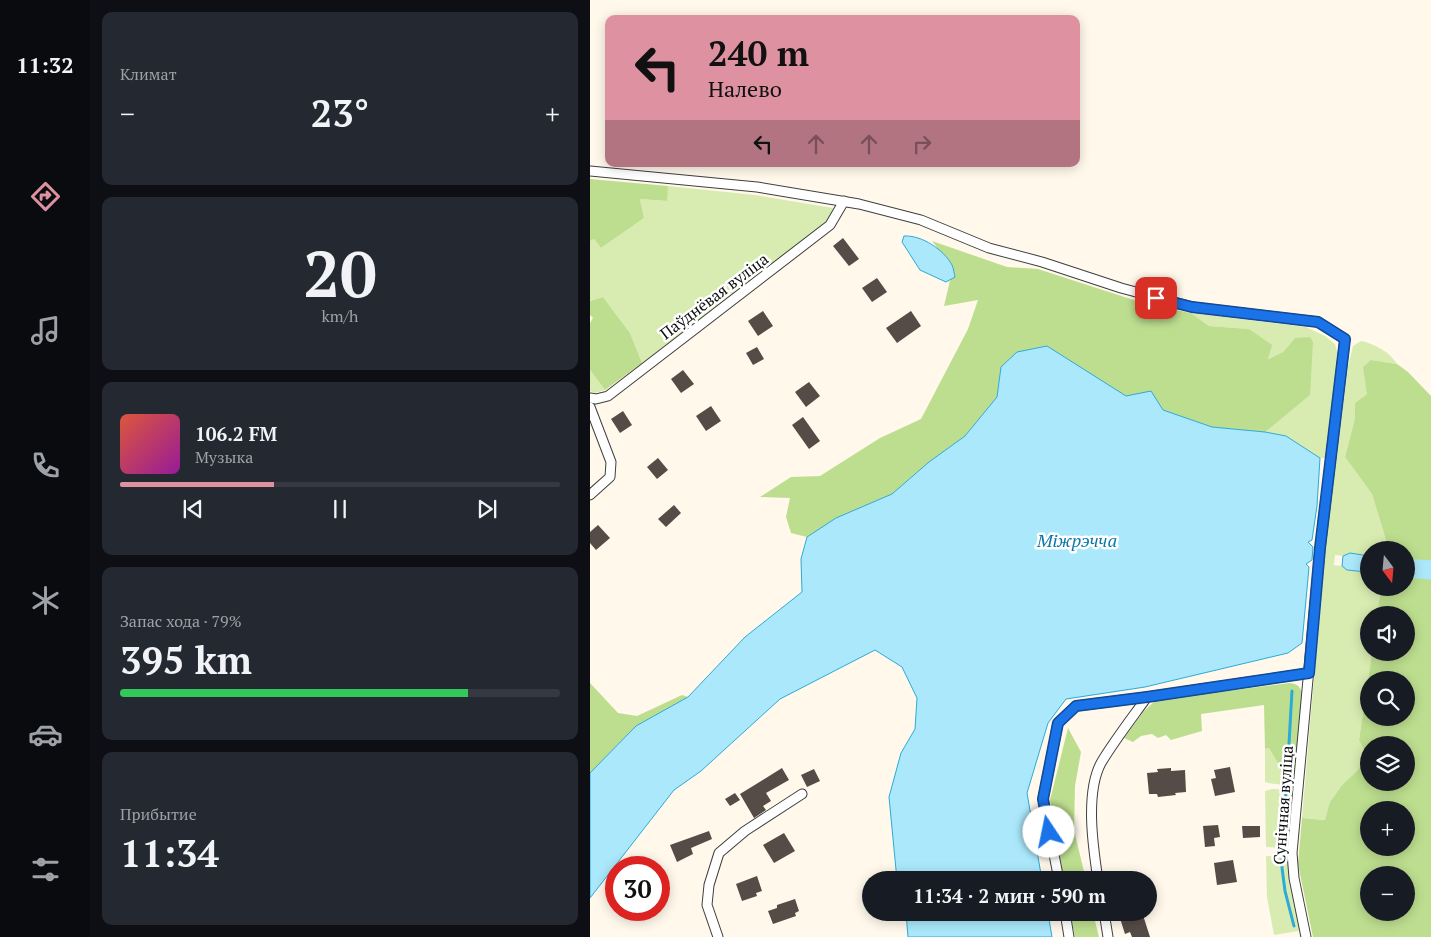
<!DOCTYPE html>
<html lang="ru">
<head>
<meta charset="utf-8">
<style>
  :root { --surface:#171b24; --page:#242831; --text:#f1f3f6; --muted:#9ea1a6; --line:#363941; --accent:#de91a0 }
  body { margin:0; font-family:"PT Serif",serif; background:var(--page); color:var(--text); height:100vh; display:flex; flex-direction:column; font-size:19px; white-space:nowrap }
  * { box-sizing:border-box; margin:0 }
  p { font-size:16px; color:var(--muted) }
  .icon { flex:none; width:28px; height:28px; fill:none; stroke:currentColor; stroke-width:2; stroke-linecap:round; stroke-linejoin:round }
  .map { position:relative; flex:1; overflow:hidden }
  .panel { display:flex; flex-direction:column; gap:12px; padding:12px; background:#0d0f14; width:500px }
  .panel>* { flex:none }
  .hud { position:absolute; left:15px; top:15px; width:475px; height:152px; border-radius:10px; box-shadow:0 2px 12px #0003; background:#de91a0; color:#111; overflow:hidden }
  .needle { width:32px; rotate:164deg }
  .tools { position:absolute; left:770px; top:541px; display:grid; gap:10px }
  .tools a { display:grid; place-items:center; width:55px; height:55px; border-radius:50%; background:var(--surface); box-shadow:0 2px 12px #0003; font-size:25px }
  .speed { position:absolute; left:15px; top:856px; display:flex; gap:10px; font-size:25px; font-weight:700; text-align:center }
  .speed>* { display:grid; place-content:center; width:65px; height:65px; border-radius:50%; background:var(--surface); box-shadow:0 2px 12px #0003; line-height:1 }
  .speed .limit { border:8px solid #d22; background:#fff; color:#111 }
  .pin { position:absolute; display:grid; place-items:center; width:42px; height:42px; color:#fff; margin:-21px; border-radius:10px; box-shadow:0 2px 8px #0006 }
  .me { position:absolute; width:55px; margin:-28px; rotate:349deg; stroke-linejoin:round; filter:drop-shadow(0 0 4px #0008) }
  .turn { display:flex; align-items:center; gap:18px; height:105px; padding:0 20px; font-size:22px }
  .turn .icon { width:65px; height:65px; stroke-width:2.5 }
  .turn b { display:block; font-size:35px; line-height:42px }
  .lanes { display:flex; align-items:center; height:48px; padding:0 20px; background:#0003; justify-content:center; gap:25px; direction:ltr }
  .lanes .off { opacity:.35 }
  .big { font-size:38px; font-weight:800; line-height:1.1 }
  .panel .card { flex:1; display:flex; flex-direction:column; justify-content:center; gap:8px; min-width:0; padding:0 18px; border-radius:10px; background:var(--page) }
  .panel .dial { align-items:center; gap:0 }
  .dial b { font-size:65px; line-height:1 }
  .song { display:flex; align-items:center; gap:15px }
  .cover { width:60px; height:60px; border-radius:8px; background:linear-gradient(135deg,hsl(10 70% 55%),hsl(300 70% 35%)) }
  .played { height:5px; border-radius:2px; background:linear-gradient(90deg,var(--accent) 35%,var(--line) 35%) }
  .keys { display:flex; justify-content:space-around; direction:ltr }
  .heat { display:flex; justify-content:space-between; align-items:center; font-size:28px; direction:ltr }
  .charge { height:8px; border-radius:4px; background:linear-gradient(90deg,#34c759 79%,var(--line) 0) }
  .trip { position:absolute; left:272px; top:871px; width:295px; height:50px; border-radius:25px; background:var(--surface); box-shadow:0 2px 12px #0003; font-weight:800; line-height:50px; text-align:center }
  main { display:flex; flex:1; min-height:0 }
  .menu { display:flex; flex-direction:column; width:90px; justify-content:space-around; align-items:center; background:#090b0e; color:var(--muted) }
  .menu .icon { width:35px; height:35px }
  .menu .active { color:var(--accent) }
  .menu b { font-size:22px; color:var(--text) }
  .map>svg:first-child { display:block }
  .green { fill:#d8ecb1 }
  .forest { fill:#bdde8f; fill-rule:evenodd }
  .water { fill:#abe8fb; stroke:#2caad8 }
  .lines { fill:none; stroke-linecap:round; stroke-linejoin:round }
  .stream { stroke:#2caad8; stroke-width:3 }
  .river { stroke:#abe8fb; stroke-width:19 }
  .building { fill:#554b47 }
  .street-casing { stroke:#3f3f3f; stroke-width:11 }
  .street { stroke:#fff; stroke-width:9 }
  .route-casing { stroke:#114b97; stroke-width:12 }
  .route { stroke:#1a73e8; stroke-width:9 }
  .labels { text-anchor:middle; stroke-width:5; stroke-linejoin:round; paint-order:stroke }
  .street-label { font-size:16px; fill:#0c0c0c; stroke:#fff }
  .water-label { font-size:18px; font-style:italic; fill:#0c78a7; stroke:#fff }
</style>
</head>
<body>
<main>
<nav class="menu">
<b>11:32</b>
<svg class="icon active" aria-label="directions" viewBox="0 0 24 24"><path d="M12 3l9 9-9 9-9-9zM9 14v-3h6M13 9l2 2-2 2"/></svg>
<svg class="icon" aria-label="music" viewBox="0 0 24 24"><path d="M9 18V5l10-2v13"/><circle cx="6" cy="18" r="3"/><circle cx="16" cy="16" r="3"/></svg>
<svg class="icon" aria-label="phone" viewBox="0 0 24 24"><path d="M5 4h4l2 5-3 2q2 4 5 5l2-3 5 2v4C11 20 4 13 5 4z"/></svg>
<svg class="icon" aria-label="climate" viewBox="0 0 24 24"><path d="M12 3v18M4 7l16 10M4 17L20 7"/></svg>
<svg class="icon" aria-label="car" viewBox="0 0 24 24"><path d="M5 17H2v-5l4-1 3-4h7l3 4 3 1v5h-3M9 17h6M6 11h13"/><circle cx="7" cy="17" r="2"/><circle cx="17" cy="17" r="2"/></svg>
<svg class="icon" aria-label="filters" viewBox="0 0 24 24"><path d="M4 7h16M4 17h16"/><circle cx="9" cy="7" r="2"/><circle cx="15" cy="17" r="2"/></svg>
</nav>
<section class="panel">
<div class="card"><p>Климат</p>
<div class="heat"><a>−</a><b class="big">23°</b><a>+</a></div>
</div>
<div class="card dial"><b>20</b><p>km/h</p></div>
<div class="card">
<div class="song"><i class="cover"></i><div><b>106.2 FM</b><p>Музыка</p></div></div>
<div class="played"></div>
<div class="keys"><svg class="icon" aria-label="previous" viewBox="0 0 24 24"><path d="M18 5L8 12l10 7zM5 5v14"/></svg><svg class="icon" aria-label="pause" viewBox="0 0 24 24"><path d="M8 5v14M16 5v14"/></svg><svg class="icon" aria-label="next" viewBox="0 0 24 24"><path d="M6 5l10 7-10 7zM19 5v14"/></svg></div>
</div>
<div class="card"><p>Запас хода · 79%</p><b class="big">395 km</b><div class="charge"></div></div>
<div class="card"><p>Прибытие</p><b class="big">11:34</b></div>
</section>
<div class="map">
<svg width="841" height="937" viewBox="0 0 841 937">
  <rect width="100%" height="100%" fill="#fff8eb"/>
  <g class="green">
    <polygon points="78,186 165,195 243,208 237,222 52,363 40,333 13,297 0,301 0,241 4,239 11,248 54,218 50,199 76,201"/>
    <polygon points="601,313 716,327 735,336 745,344 748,355 737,458 730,458 696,436 675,432 683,424 705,338 693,352 677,359 659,329 619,326"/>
    <path d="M 771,341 C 785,344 800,352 807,364 L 781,360 L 777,394 L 765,403 L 765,418 L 755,457 L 782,494 L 797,545 L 796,550 L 779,550 L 779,556 L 760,553 L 753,556 L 745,555 L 744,565 L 752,566 L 757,570 L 779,572 L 779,588 L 791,588 L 787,615 L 779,615 L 779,652 L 782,653 L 769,740 L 777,756 L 767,771 L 752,785 L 740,802 L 736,820 L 712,818 L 735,551 L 758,367 L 763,346 Z"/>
    <polygon points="0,370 15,390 5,393 0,391"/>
    <path d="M 679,748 L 690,767 L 705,767 L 704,781 C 697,786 684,785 675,782 L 675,749 Z"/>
    <polygon points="682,789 700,790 703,793 698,845 695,848 676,847 675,791"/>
    <polygon points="676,856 695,857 698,860 700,879 710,929 708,931 684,935 677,897"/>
  </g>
  <g class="forest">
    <polygon points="0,179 78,186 77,201 50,199 54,218 11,248 4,239 0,241"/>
    <polygon points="342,241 417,267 448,269 556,304 601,313 619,326 659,329 682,345 678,359 693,352 705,338 720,337 723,342 720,395 675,432 622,427 573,410 561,391 537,397 457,346 427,352 411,367 407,397 375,436 339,462 302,494 246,518 217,537 201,533 196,517 200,498 170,497 201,477 230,476 290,438 331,419 378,329 388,300 354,306 363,268"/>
    <polygon points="13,297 40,333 52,363 15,390 0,370 0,323 3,318 0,315 0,301"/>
    <path d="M 781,360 L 807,364 L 818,372 L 841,396 L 841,937 L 723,937 L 708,864 L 712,818 L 735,820 L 740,802 L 752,785 L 767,771 L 777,756 L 769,740 L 782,653 L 816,652 L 816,615 L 787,615 L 791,588 L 816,588 L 816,550 L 796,550 L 797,544 L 782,494 L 755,457 L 765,418 L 765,403 L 777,394 L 773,367 ZM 779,680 L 816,680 L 816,718 L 779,718 ZM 779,745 L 816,745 L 816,782 L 779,782 ZM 779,810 L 816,810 L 816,848 L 779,848 ZM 779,875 L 816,875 L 816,912 L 779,912 Z"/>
    <polygon points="0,683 28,713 47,716 92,695 98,697 46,726 0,773"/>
    <path d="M 700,683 C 707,684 710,686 712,693 L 705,767 L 696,766 L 695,775 L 691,775 L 690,767 L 679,748 L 675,749 L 674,705 L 611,714 L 612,731 L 581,740 L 576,735 L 568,738 L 562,734 L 551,736 L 543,742 L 534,738 L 554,711 L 566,700 Z"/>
    <polygon points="478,728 491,752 485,786 484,830 496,880 474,880 460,800"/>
    <polygon points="480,913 503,913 509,937 485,937"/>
  </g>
  <g class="water">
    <path d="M 314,236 C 332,235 354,250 362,265 C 364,269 364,274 365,277 L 356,282 L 330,270 L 312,242 Z"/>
    <polygon points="457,346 536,396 561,391 573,410 622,427 675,432 696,436 730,458 727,506 722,540 718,542 723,547 722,560 716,564 719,567 712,643 698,653 555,687 476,699 458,723 437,793 452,880 307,880 299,797 311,753 325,729 327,698 312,667 285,650 190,699 111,771 84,790 0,898 0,773 46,726 98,697 155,637 212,592 211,559 217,537 246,518 302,494 339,462 375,436 407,397 411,367 427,352"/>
    <polygon points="760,553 779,556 779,570 777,572 757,570 752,566 753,556"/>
    <polygon points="316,913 458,913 462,937 318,937"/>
  </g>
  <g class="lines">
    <g class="stream">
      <polyline points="697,779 702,691"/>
      <polyline points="692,845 696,792"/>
      <polyline points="691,860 695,891 704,926"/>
    </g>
    <polyline class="river" points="816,568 841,570"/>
  </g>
  <g class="building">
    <polygon points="253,238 269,259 259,266 243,246"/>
    <polygon points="287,278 297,292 282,302 272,288"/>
    <polygon points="173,311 183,326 168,336 158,321"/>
    <polygon points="321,311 331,326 307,343 296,328"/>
    <polygon points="167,347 174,359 163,365 156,353"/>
    <polygon points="93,370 104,384 91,393 81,379"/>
    <polygon points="219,382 230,396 216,407 205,392"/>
    <polygon points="121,406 131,421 116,431 106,416"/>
    <polygon points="33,411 42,425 30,433 21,419"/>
    <polygon points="213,417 230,441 219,449 202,425"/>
    <polygon points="68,458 78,470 67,479 57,467"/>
    <polygon points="84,505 91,513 76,527 68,519"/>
    <polygon points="8,525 20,538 6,550 0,543 0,532"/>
    <polygon points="640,767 645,792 625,796 621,779 626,778 624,770"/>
    <polygon points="192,768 199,780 176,793 181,801 173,806 176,810 164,818 150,794"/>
    <polygon points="581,768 581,771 595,770 596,792 585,793 586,795 568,797 567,794 559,794 557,773 568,772 567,769"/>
    <polygon points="224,769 230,781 217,787 211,775"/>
    <polygon points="145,793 150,800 140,806 135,799"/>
    <polygon points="628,825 630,837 624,838 625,846 615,847 613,826"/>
    <polygon points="652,826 670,826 670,837 653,838"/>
    <polygon points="119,831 122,839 101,848 103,854 87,862 80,845"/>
    <polygon points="194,833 205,851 184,863 173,845"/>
    <polygon points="643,860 647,882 627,885 624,863"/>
    <polygon points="167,876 172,891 166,893 167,896 152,901 146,884"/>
    <polygon points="205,899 209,911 205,913 206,916 183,924 178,911 187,908 187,905"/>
    <polygon points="528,912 552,912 560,937 542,937 540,932 535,934"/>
  </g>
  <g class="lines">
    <g class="street-casing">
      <g id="street">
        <polyline points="0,171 167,187 269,204 331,220 399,248 452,262 531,288 602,307 728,322 755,339 730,549 702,853 704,878 716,937"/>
        <polyline points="0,398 6,399 18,396 240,225 254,201"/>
        <polyline points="0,407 21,462 20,477 0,495"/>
        <polyline points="469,880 453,799 468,723 486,706 557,697"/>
        <path d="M 508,880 C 503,847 495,793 511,763 C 524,741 542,718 557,697 L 719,673"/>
        <polyline points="475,912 479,937"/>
        <polyline points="514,912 518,937"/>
        <polyline points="128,937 117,905 119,885 129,853 155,831 212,794"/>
      </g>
    </g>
    <use href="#street" class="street"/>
  </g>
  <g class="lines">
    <g class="route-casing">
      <polyline id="route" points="459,832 453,799 468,723 486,706 557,697 719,673 730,548 755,339 728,322 602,307 566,298"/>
    </g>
    <use href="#route" class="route"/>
  </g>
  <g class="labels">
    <g class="street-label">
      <text transform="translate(124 296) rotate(-37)" y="6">Паўднёвая вуліца</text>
      <text transform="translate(693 805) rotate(-86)" y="6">Сунічная вуліца</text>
    </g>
    <g class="water-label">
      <text x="487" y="547">Міжрэчча</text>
    </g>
  </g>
</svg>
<div class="tools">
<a><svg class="needle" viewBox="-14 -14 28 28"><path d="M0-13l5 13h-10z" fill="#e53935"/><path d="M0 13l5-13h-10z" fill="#9ea1a6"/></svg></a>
<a><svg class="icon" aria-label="sound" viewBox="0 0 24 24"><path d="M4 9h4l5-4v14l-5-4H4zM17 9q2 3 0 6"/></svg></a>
<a><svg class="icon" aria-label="search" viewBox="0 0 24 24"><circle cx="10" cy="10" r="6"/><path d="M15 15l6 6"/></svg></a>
<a><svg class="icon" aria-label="layers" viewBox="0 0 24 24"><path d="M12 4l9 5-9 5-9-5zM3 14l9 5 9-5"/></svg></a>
<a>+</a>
<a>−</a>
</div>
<div class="speed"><div class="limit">30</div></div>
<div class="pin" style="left:566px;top:298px;background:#d93025"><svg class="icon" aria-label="arrive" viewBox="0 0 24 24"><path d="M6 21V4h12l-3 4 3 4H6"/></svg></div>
<svg class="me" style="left:459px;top:832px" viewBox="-20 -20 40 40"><circle r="19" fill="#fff"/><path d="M0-13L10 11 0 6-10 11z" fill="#1a73e8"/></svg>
<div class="trip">11:34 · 2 мин · 590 m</div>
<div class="hud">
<div class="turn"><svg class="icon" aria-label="left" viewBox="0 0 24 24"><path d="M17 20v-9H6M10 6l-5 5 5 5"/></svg><div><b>240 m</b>Налево</div></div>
<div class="lanes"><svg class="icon" aria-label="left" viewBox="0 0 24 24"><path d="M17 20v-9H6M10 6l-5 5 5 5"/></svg><svg class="icon off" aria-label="ahead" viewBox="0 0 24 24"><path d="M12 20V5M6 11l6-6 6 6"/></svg><svg class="icon off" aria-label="ahead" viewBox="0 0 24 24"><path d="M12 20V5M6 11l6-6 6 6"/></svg><svg class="icon off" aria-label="right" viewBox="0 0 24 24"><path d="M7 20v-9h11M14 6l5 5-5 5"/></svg></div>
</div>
</div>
</main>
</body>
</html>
